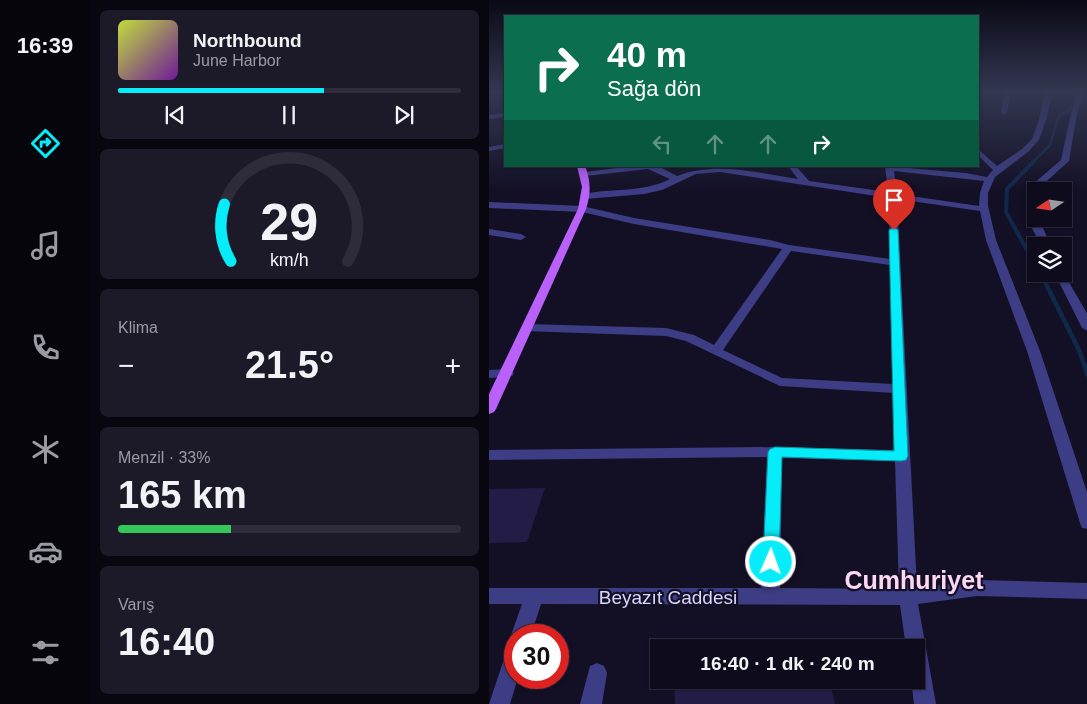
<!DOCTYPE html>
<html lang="tr">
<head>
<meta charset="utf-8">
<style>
  :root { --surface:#0e0c1c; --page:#1c1a29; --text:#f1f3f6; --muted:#9b9ba3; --line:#2e2c3b; --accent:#07ecf9 }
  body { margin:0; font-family:Arial,sans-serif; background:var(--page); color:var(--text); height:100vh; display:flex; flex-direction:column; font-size:19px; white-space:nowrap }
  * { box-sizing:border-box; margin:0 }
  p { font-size:16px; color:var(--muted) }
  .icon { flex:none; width:28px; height:28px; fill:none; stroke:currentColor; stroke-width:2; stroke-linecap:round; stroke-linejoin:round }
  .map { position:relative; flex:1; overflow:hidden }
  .details { display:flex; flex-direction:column; gap:10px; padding:10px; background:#08070f; width:399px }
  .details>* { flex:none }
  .top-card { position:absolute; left:15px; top:15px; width:475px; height:152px; border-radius:0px; box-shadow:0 1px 4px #0004,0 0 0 1px var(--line); background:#0b6e4f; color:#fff; overflow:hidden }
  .needle { width:32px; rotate:257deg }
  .controls { position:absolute; left:538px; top:182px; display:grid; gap:10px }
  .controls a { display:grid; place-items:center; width:45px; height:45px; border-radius:0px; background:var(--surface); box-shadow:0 1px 4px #0004,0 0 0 1px var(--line); font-size:25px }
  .speed { position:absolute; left:15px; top:624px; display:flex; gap:10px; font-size:25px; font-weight:700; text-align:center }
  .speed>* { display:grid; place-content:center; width:65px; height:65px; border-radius:50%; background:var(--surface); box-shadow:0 1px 4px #0004,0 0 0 1px var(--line); line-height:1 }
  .speed .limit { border:8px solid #d22; background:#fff; color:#111 }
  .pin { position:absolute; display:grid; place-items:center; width:42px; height:42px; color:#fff; margin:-51px -21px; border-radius:50% 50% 50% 0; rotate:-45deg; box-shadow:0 0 5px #0007 }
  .pin .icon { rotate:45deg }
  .me { position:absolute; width:55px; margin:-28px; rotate:2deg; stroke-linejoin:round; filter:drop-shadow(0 0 4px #0008) }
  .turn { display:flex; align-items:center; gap:18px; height:105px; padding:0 20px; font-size:22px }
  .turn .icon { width:65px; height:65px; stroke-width:2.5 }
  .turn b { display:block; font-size:35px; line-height:42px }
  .lanes { display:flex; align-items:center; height:48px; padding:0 20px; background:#0003; justify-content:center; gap:25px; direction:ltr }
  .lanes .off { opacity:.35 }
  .big { font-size:38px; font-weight:700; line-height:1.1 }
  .details .tile { flex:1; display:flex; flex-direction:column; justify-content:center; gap:8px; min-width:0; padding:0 18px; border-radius:8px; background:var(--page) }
  .details .dial { align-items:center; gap:0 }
  .dial svg { height:130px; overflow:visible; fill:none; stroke:var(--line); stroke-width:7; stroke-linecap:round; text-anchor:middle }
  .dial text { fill:var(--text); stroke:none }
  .song { display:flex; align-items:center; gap:15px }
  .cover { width:60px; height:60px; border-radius:8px; background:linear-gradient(135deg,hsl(70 70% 55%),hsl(280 70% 35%)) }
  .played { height:5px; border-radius:2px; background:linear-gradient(90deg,var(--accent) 60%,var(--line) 60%) }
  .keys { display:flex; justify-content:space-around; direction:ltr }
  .heat { display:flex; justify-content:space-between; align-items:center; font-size:28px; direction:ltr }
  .charge { height:8px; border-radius:4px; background:linear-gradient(90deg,#34c759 33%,var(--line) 0) }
  .trip { position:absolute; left:161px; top:639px; width:275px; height:50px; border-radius:0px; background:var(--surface); box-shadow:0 1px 4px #0004,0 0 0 1px var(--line); font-weight:700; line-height:50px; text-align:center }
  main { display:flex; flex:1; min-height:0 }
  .menu { display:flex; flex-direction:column; width:90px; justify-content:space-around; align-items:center; background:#06050b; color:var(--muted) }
  .menu .icon { width:35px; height:35px }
  .menu .selected { color:var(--accent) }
  .menu b { font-size:22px; color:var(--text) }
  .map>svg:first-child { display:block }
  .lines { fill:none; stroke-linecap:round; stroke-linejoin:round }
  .stream-far3 { stroke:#10284a; stroke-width:2.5 }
  .stream-far2 { stroke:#10284a; stroke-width:4 }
  .stream-far1 { stroke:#10284a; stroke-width:4.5 }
  .stream { stroke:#10284a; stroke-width:5.5 }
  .building { fill:#231c47 }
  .minor { fill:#3c3d84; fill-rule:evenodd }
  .major { fill:#ba60fb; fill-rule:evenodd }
  .route { fill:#07ecf9; stroke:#0599a2 }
  .labels { text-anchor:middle; stroke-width:4.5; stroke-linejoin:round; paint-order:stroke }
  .near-street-label { font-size:19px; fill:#d9d6fe; stroke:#131026 }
  .near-district-label { font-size:25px; font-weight:bold; fill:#fed8f2; stroke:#131026 }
</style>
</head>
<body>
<main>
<nav class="menu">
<b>16:39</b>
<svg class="icon selected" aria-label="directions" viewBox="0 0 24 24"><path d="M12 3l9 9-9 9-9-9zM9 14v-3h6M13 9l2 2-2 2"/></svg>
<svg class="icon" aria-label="music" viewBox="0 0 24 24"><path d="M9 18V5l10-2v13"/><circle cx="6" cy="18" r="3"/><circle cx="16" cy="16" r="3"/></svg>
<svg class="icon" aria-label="phone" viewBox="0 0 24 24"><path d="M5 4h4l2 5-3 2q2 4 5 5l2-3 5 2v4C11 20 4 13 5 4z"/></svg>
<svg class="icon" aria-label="climate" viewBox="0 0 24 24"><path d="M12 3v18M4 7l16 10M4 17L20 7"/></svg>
<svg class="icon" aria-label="car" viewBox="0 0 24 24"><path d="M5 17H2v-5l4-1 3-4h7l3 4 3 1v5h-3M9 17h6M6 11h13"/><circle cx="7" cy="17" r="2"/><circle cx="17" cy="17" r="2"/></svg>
<svg class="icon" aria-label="filters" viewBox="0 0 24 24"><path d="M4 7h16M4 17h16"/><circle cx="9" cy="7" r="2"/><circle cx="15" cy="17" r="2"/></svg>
</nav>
<section class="details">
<div class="tile">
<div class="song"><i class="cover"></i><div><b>Northbound</b><p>June Harbor</p></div></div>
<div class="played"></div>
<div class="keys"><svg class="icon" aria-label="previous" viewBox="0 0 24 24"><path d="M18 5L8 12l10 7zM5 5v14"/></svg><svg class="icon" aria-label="pause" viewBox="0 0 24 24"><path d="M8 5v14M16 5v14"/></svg><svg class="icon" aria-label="next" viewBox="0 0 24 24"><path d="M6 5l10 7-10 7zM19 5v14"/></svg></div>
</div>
<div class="tile dial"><svg viewBox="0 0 100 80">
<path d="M14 69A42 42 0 1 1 86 69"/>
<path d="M14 69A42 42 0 0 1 10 34" stroke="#07ecf9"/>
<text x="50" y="56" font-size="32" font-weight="700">29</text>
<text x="50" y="72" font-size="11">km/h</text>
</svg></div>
<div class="tile"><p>Klima</p>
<div class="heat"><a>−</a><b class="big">21.5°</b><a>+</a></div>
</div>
<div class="tile"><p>Menzil · 33%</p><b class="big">165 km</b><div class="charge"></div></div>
<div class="tile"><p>Varış</p><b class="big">16:40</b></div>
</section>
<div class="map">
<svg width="599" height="704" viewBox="0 0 599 704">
  <rect width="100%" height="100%" fill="#131026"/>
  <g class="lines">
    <polyline class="stream-far3" points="544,162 561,145 570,115 579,111 588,96"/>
    <polyline class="stream-far2" points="539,252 517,212 518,189 545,161"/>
    <g class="stream-far1">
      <polyline points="539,251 546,264"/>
      <polyline points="552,274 590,350 596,367"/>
    </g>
    <polyline class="stream" points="596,366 599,375"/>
  </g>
  <g class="building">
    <polygon points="56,488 38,542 0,543 0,489"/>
    <polygon points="193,680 340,680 346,704 186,704 185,681"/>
  </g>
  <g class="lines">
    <g class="minor">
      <polygon points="516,92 522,92 518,113 515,115 512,113"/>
      <path d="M 556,92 L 563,94 L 557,120 L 550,140 L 539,152 L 506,177 L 499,193 L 499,206 L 507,240 L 551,351 L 599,495 L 599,529 L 593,528 L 591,523 L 538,351 L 497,240 L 491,211 L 408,199 L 428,588 L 488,580 L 599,583 L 599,599 L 488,596 L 429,604 L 447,704 L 425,704 L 422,680 L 428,680 L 428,648 L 417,648 L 411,605 L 52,604 L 42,635 L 26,635 L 25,641 L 22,635 L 33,604 L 0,604 L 0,588 L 272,588 L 278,457 L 0,460 L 0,450 L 286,447 L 406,450 L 405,393 L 291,386 L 197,341 L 177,336 L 34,331 L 32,328 L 34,325 L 38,324 L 177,328 L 205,335 L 225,345 L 293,249 L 145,224 L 93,212 L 0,208 L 0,202 L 93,206 L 145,218 L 281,240 L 300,245 L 401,259 L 400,198 L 231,172 L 207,174 L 173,190 L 155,194 L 97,199 L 94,198 L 94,194 C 123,188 153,193 181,179 L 159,169 L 96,176 L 92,174 L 96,172 L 144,166 L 169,166 L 188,176 C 227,161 268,173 309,179 L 299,166 L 307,166 L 320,181 L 399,192 L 396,166 L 477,173 L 498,177 L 504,170 L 489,155 L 489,149 L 508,166 L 533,149 L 543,139 L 550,120 ZM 405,171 L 495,181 L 491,193 L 490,206 L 408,194 ZM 302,251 L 401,265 L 404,384 L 293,378 L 234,350 ZM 293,458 L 406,461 L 410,589 L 291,588 Z"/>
      <polygon points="595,92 588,113 580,161 551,187 549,191 546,191 546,219 550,219 562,246 552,246 543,228 537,203 544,184 572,160 582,113 589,93"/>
      <polygon points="16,113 16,117 0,119 0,115"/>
      <polygon points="16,144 16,148 0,151 0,147"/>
      <polygon points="0,229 32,234 37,237 32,240 0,235"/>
      <polygon points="574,272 599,315 599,331 593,328 566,274 574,274"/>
      <polygon points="18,369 25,373 23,376 0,378 0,370"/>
      <polygon points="26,644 26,678 29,678 21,704 0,704 19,647"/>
      <polygon points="108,663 115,666 118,673 113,704 91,704 101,666"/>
    </g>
    <path class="major" d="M 88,166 L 96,166 C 102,181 102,194 97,209 L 7,409 L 5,412 L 0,414 L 0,394 L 89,209 L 93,187 Z"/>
  </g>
  <linearGradient id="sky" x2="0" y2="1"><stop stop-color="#0a0915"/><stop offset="0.48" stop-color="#333752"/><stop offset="1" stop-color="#333752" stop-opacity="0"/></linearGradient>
  <rect width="599" height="191" fill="url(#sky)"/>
  <polygon class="route" points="405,227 409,230 419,456 417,460 412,461 293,457 290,562 288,566 282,568 277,566 274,562 279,452 281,449 286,447 405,451 400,230"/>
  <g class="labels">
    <g class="near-street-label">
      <text x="179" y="604">Beyazıt Caddesi</text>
    </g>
    <g class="near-district-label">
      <text x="425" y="589">Cumhuriyet</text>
    </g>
  </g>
</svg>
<div class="controls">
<a><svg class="needle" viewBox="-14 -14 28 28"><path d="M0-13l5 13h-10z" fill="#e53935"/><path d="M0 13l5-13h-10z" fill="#9b9ba3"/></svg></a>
<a><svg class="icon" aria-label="layers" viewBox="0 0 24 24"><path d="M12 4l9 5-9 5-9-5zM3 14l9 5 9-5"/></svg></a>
</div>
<div class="speed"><div class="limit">30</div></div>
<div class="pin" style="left:405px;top:230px;background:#d93025"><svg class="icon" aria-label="arrive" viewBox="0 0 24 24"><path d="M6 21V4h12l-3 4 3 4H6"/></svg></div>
<svg class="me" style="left:282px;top:562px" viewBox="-20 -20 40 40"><circle r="17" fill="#07ecf9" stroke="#fff" stroke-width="3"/><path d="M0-11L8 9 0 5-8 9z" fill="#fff"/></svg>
<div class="trip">16:40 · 1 dk · 240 m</div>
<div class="top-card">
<div class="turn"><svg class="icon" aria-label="right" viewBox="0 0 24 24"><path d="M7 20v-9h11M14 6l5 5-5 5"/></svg><div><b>40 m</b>Sağa dön</div></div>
<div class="lanes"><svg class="icon off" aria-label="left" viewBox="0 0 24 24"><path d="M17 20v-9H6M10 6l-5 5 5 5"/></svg><svg class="icon off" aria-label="ahead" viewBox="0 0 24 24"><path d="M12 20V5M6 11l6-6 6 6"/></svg><svg class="icon off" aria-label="ahead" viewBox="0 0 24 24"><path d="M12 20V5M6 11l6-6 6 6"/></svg><svg class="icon" aria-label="right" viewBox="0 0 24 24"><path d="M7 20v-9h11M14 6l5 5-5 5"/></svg></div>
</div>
</div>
</main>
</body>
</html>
